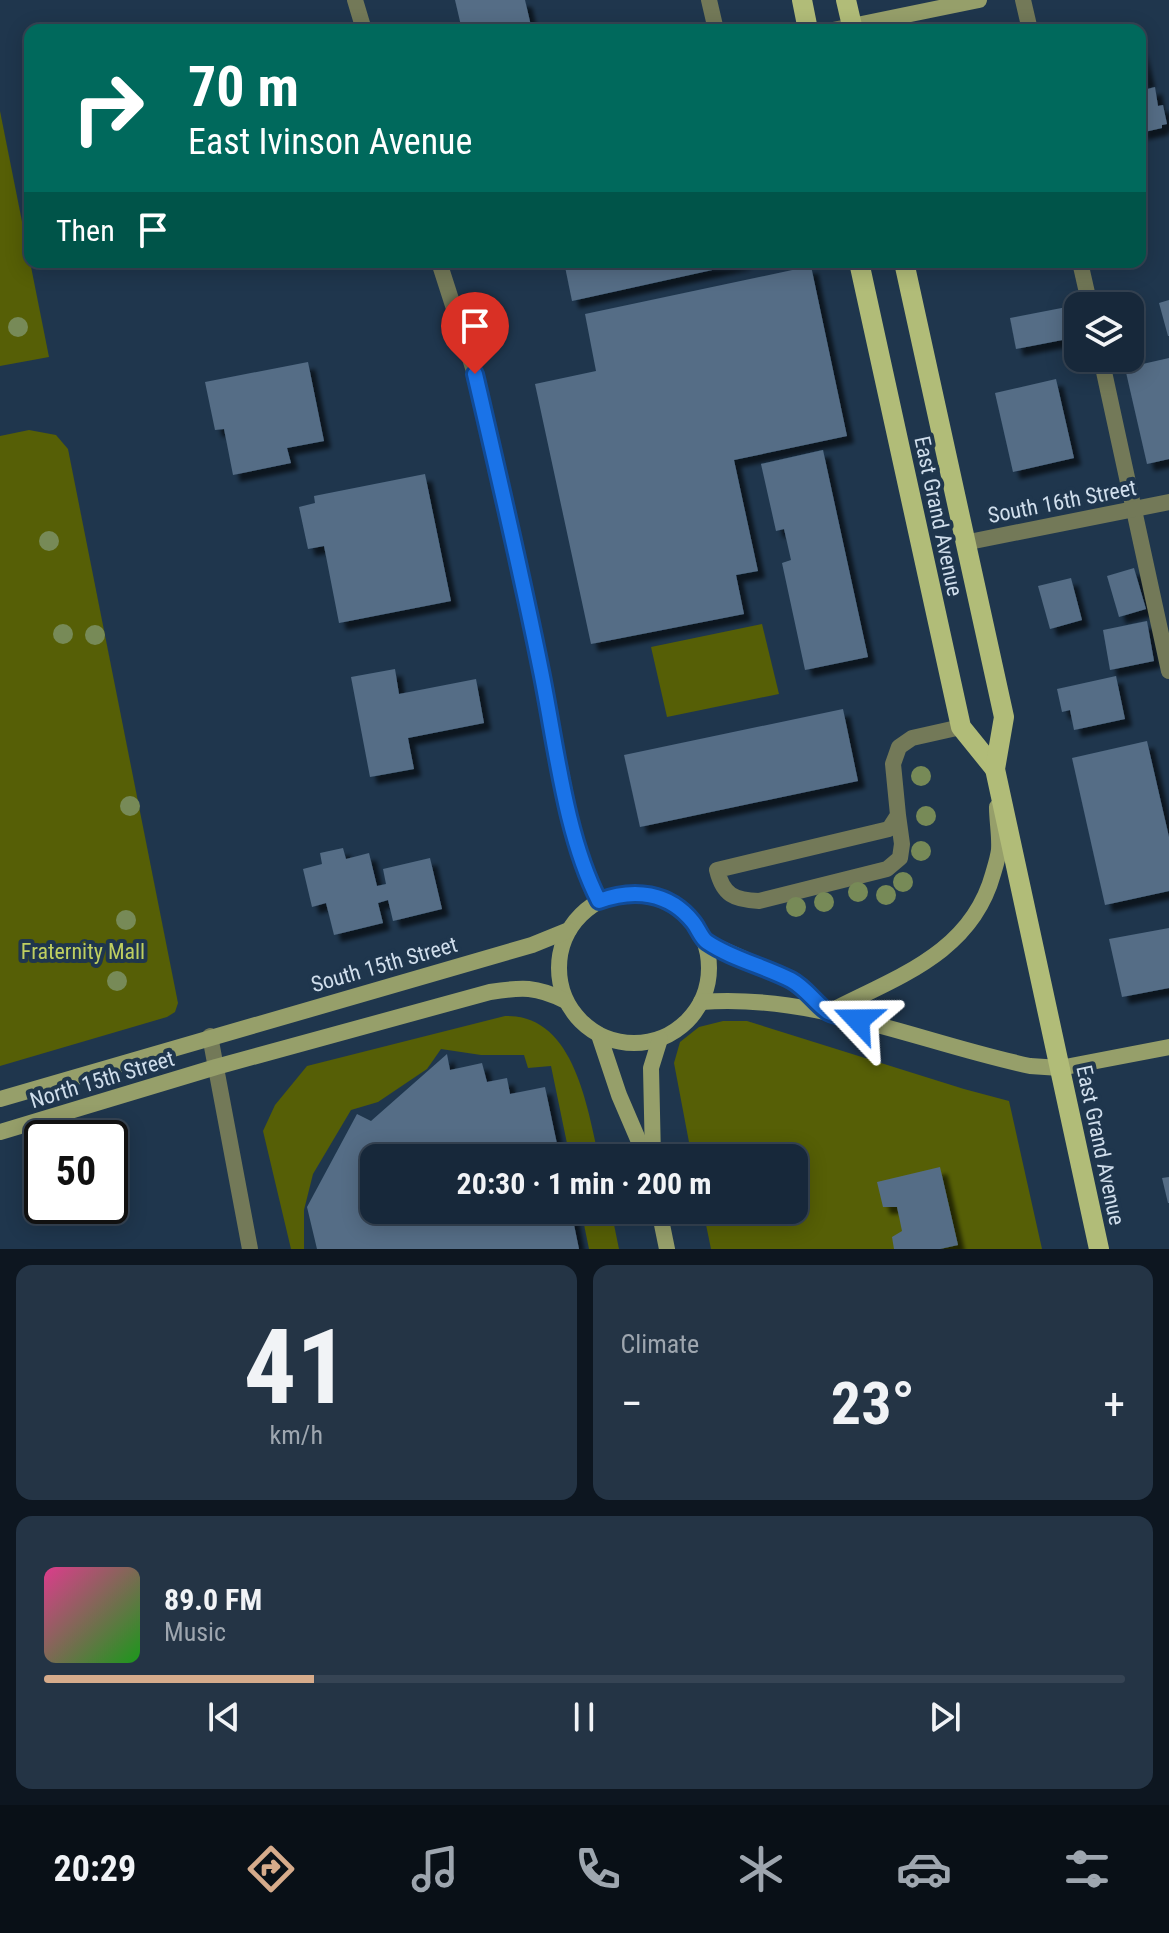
<!DOCTYPE html>
<html lang="en">
<head>
<meta charset="utf-8">
<style>
  :root { --surface:#17283a; --page:#243445; --text:#f1f3f6; --muted:#9ea6af; --line:#364454; --accent:#d6ab8b }
  body { margin:0; font-family:"Roboto Condensed",sans-serif; background:var(--page); color:var(--text); height:100vh; display:flex; flex-direction:column; font-size:30px; white-space:nowrap }
  * { box-sizing:border-box; margin:0 }
  p { font-size:26px; color:var(--muted) }
  .icon { flex:none; width:44px; height:44px; fill:none; stroke:currentColor; stroke-width:2; stroke-linecap:round; stroke-linejoin:round }
  .map { position:relative; height:1249px; overflow:hidden }
  .drawer { display:flex; flex-direction:column; gap:16px; padding:16px; background:#0d1620; flex:1 }
  .drawer>* { flex:none }
  .top-card { position:absolute; left:24px; top:24px; width:1122px; height:244px; border-radius:16px; box-shadow:0 4px 20px #0003,0 0 0 2px var(--line); background:#00695c; color:#fff; overflow:hidden }
  .buttons { position:absolute; left:1064px; top:292px; display:grid; gap:16px }
  .buttons a { display:grid; place-items:center; width:80px; height:80px; border-radius:16px; background:var(--surface); box-shadow:0 4px 20px #0003,0 0 0 2px var(--line); font-size:40px }
  .speed { position:absolute; left:24px; top:1120px; display:flex; gap:16px; font-size:40px; font-weight:700; text-align:center }
  .speed>* { display:grid; place-content:center; width:104px; height:104px; border-radius:50%; background:var(--surface); box-shadow:0 4px 20px #0003,0 0 0 2px var(--line); line-height:1 }
  .speed .limit { border:4px solid #111; border-radius:12px; background:#fff; color:#111 }
  .pin { position:absolute; display:grid; place-items:center; width:68px; height:68px; color:#fff; margin:-82px -34px; border-radius:50% 50% 50% 0; rotate:-45deg; box-shadow:0 0 8px #0007 }
  .pin .icon { rotate:45deg }
  .me { position:absolute; width:88px; margin:-44px; rotate:293deg; stroke-linejoin:round; filter:drop-shadow(0 0 6px #0008) }
  .turn { display:flex; align-items:center; gap:28px; height:168px; padding:0 32px; font-size:36px }
  .turn .icon { width:104px; height:104px; stroke-width:2.5 }
  .turn b { display:block; font-size:56px; line-height:68px }
  .then { display:flex; align-items:center; height:76px; padding:0 32px; background:#0003; gap:16px; font-size:30px }
  .big { font-size:60px; font-weight:700; line-height:1.1 }
  .drawer .tile { flex:1; display:flex; flex-direction:column; justify-content:center; gap:12px; min-width:0; padding:0 28px; border-radius:16px; background:var(--page) }
  .drawer .dial { align-items:center; gap:0 }
  .dial b { font-size:104px; line-height:1 }
  .song { display:flex; align-items:center; gap:24px }
  .cover { width:96px; height:96px; border-radius:12px; background:linear-gradient(135deg,hsl(330 70% 55%),hsl(120 70% 35%)) }
  .played { height:8px; border-radius:4px; background:linear-gradient(90deg,var(--accent) 25%,var(--line) 25%) }
  .keys { display:flex; justify-content:space-around; direction:ltr }
  .heat { display:flex; justify-content:space-between; align-items:center; font-size:44px; direction:ltr }
  .drawer .tiles { flex:1; display:grid; gap:16px; grid-template-columns:1fr 1fr }
  .tile:last-child { grid-column:span 2 }
  .trip { position:absolute; left:360px; top:1144px; width:448px; height:80px; border-radius:16px; background:var(--surface); box-shadow:0 4px 20px #0003,0 0 0 2px var(--line); font-weight:700; line-height:80px; text-align:center }
  .tab-bar { display:flex; height:128px; justify-content:space-around; align-items:center; background:#091017; color:var(--muted) }
  .tab-bar .icon { width:56px; height:56px }
  .tab-bar .selected { color:var(--accent) }
  .tab-bar b { font-size:36px; color:var(--text) }
  .map>svg:first-child { display:block }
  .green { fill:#565f06 }
  .building { fill:#546d86; filter:url(#shadow) }
  .lines { fill:none; stroke-linecap:round; stroke-linejoin:round }
  .lane { stroke:#737958; stroke-width:16 }
  .street { stroke:#737958; stroke-width:16 }
  .secondary { stroke:#969f6a; stroke-width:16 }
  .primary { stroke:#b1bc78; stroke-width:20 }
  .tree { fill:#778a57 }
  .route-casing { stroke:#114b97; stroke-width:20 }
  .route { stroke:#1a73e8; stroke-width:14 }
  .labels { text-anchor:middle; stroke-width:8; stroke-linejoin:round; paint-order:stroke }
  .street-label { font-size:22px; fill:#d0deec; stroke:#1f364d }
  .park-label { font-size:22px; fill:#bfcf60; stroke:#1f364d }
</style>
</head>
<body>
<div class="map">
<svg width="1169" height="1249" viewBox="0 0 1169 1249">
  <defs>
    <filter id="shadow"><feDropShadow dx="7" dy="7" stdDeviation="2" flood-color="#0009"/></filter>
  </defs>
  <rect width="100%" height="100%" fill="#1f364d"/>
  <g class="green">
    <polygon points="0,111 49,357 0,366"/>
    <polygon points="29,430 56,435 68,449 178,1003 175,1012 167,1017 0,1066 0,436"/>
    <polygon points="762,624 779,694 667,717 651,647"/>
    <path d="M 505,1016 C 574,1014 587,1106 599,1158 L 570,1158 L 551,1066 L 528,1068 L 524,1055 L 481,1055 L 441,1049 L 427,1069 L 378,1102 L 351,1110 L 313,1174 L 304,1210 L 304,1249 L 291,1249 L 263,1131 L 275,1105 L 307,1066 Z"/>
    <polygon points="723,1021 747,1021 964,1089 1009,1101 1042,1249 711,1249 703,1210 794,1210 794,1158 692,1158 674,1063 680,1042 699,1027"/>
    <polygon points="581,1210 611,1210 619,1249 589,1249"/>
  </g>
  <g class="building">
    <polygon points="455,0 525,0 532,30 462,30"/>
    <polygon points="1140,47 1148,81 1140,83"/>
    <polygon points="1155,87 1158,106 1163,105 1167,124 1162,125 1162,128 1140,133 1140,91"/>
    <polygon points="564,262 744,262 744,263 572,301"/>
    <polygon points="811,266 847,436 734,460 758,571 736,575 744,614 591,644 535,384 596,371 585,314"/>
    <polygon points="1169,300 1169,336 1168,336 1159,303"/>
    <polygon points="1077,305 1078,337 1016,349 1010,318"/>
    <polygon points="1169,358 1169,459 1147,464 1125,368"/>
    <polygon points="308,362 324,441 287,448 291,463 233,475 224,429 215,430 205,382"/>
    <polygon points="1056,379 1074,458 1013,472 995,393"/>
    <polygon points="823,450 868,657 805,670 782,563 791,560 784,529 776,531 761,464"/>
    <polygon points="425,474 451,601 339,623 324,546 308,549 299,507 315,503 314,496"/>
    <polygon points="1134,568 1146,609 1119,617 1107,576"/>
    <polygon points="1071,578 1082,620 1050,629 1038,586"/>
    <polygon points="1147,621 1154,661 1110,670 1103,630"/>
    <polygon points="395,669 399,694 476,679 484,723 408,738 414,769 370,777 351,677"/>
    <polygon points="1116,676 1125,719 1074,730 1070,710 1062,712 1057,689"/>
    <polygon points="843,709 858,781 640,827 624,755"/>
    <polygon points="1147,741 1169,837 1169,891 1105,905 1072,758"/>
    <polygon points="343,848 346,859 369,853 377,886 386,884 383,869 430,858 442,909 393,921 388,900 378,903 383,923 334,935 326,903 312,907 303,869 322,864 320,853"/>
    <polygon points="1169,928 1169,988 1122,997 1109,939"/>
    <polygon points="447,1054 450,1070 482,1063 487,1082 507,1078 510,1094 545,1087 560,1158 374,1158 374,1210 571,1210 579,1249 317,1249 307,1207 357,1114 371,1121"/>
    <polygon points="940,1167 958,1245 940,1249 894,1249 892,1237 902,1231 897,1207 883,1207 877,1182"/>
    <polygon points="1169,1177 1169,1203 1168,1203 1162,1178"/>
  </g>
  <g class="lines">
    <g class="lane">
      <polyline points="709,0 716,30"/>
      <polyline points="1023,0 1030,30"/>
      <polyline points="833,30 852,26"/>
      <polyline points="1080,262 1090,306"/>
      <polyline points="1101,358 1169,671"/>
      <path d="M 898,815 L 902,844 L 900,858 L 887,869 L 759,901 C 734,900 723,895 717,870 L 889,829 L 898,815 L 893,764 L 899,747 L 912,738 L 961,727"/>
      <polyline points="210,1036 250,1249"/>
    </g>
    <g class="street">
      <polyline points="355,0 364,30"/>
      <polyline points="439,262 475,374 521,572 573,832 586,875 599,901"/>
      <polyline points="964,543 1169,502"/>
    </g>
    <g class="secondary">
      <polyline points="852,26 979,0"/>
      <circle cx="634" cy="968" r="75"/>
      <polyline points="704,941 794,981 829,1012"/>
      <path d="M 701,1002 C 814,993 921,1043 1030,1066 L 1060,1068 L 1169,1047"/>
      <path d="M 829,1012 C 896,977 971,954 993,874 C 995,867 998,858 999,850 C 1000,836 997,821 997,807"/>
      <polyline points="599,1035 619,1095 646,1158"/>
      <polyline points="0,1099 532,945 569,930"/>
      <path d="M 0,1132 L 216,1067 L 490,992 C 522,987 536,986 566,1001"/>
      <polyline points="653,1158 651,1068 660,1039"/>
      <polyline points="659,1210 667,1249"/>
    </g>
    <g class="primary">
      <polyline points="802,0 808,30"/>
      <polyline points="846,0 853,30"/>
      <polyline points="859,262 961,727 995,769"/>
      <polyline points="904,262 1004,717 995,769 1099,1249"/>
    </g>
  </g>
  <g class="tree">
    <circle cx="18" cy="327" r="10"/>
    <circle cx="49" cy="541" r="10"/>
    <circle cx="63" cy="634" r="10"/>
    <circle cx="95" cy="635" r="10"/>
    <circle cx="921" cy="776" r="10"/>
    <circle cx="130" cy="806" r="10"/>
    <circle cx="926" cy="816" r="10"/>
    <circle cx="921" cy="851" r="10"/>
    <circle cx="903" cy="882" r="10"/>
    <circle cx="858" cy="892" r="10"/>
    <circle cx="886" cy="895" r="10"/>
    <circle cx="824" cy="902" r="10"/>
    <circle cx="796" cy="907" r="10"/>
    <circle cx="126" cy="920" r="10"/>
    <circle cx="117" cy="981" r="10"/>
  </g>
  <g class="lines">
    <g class="route-casing">
      <path id="route" d="M 475,374 C 498,473 521,571 541,671 C 556,745 565,835 599,901 C 634,888 669,892 693,922 C 698,928 701,938 707,942 C 732,959 764,966 791,980 C 806,988 815,1003 828,1012 C 836,1016 849,1018 858,1020"/>
    </g>
    <use href="#route" class="route"/>
  </g>
  <g class="labels">
    <g class="street-label">
      <text transform="translate(1062 501) rotate(-11)" y="8">South 16th Street</text>
      <text transform="translate(939 516) rotate(78)" y="8">East Grand Avenue</text>
      <text transform="translate(384 964) rotate(-16)" y="8">South 15th Street</text>
      <text transform="translate(102 1079) rotate(-17)" y="8">North 15th Street</text>
      <text transform="translate(1101 1145) rotate(78)" y="8">East Grand Avenue</text>
    </g>
    <g class="park-label">
      <text x="83" y="959">Fraternity Mall</text>
    </g>
  </g>
</svg>
<div class="buttons">
<a><svg class="icon" aria-label="layers" viewBox="0 0 24 24"><path d="M12 4l9 5-9 5-9-5zM3 14l9 5 9-5"/></svg></a>
</div>
<div class="speed"><div class="limit">50</div></div>
<div class="pin" style="left:475px;top:374px;background:#d93025"><svg class="icon" aria-label="arrive" viewBox="0 0 24 24"><path d="M6 21V4h12l-3 4 3 4H6"/></svg></div>
<svg class="me" style="left:858px;top:1020px" viewBox="-20 -20 40 40"><path d="M0-17L14 15 0 8-14 15z" fill="#1a73e8" stroke="#fff" stroke-width="4"/></svg>
<div class="trip">20:30 · 1 min · 200 m</div>
<div class="top-card">
<div class="turn"><svg class="icon" aria-label="right" viewBox="0 0 24 24"><path d="M7 20v-9h11M14 6l5 5-5 5"/></svg><div><b>70 m</b>East Ivinson Avenue</div></div>
<div class="then">Then<svg class="icon" aria-label="arrive" viewBox="0 0 24 24"><path d="M6 21V4h12l-3 4 3 4H6"/></svg></div>
</div>
</div>
<section class="drawer">
<div class="tiles">
<div class="tile dial"><b>41</b><p>km/h</p></div>
<div class="tile"><p>Climate</p>
<div class="heat"><a>−</a><b class="big">23°</b><a>+</a></div>
</div>
<div class="tile">
<div class="song"><i class="cover"></i><div><b>89.0 FM</b><p>Music</p></div></div>
<div class="played"></div>
<div class="keys"><svg class="icon" aria-label="previous" viewBox="0 0 24 24"><path d="M18 5L8 12l10 7zM5 5v14"/></svg><svg class="icon" aria-label="pause" viewBox="0 0 24 24"><path d="M8 5v14M16 5v14"/></svg><svg class="icon" aria-label="next" viewBox="0 0 24 24"><path d="M6 5l10 7-10 7zM19 5v14"/></svg></div>
</div>
</div>
</section>
<nav class="tab-bar">
<b>20:29</b>
<svg class="icon selected" aria-label="directions" viewBox="0 0 24 24"><path d="M12 3l9 9-9 9-9-9zM9 14v-3h6M13 9l2 2-2 2"/></svg>
<svg class="icon" aria-label="music" viewBox="0 0 24 24"><path d="M9 18V5l10-2v13"/><circle cx="6" cy="18" r="3"/><circle cx="16" cy="16" r="3"/></svg>
<svg class="icon" aria-label="phone" viewBox="0 0 24 24"><path d="M5 4h4l2 5-3 2q2 4 5 5l2-3 5 2v4C11 20 4 13 5 4z"/></svg>
<svg class="icon" aria-label="climate" viewBox="0 0 24 24"><path d="M12 3v18M4 7l16 10M4 17L20 7"/></svg>
<svg class="icon" aria-label="car" viewBox="0 0 24 24"><path d="M5 17H2v-5l4-1 3-4h7l3 4 3 1v5h-3M9 17h6M6 11h13"/><circle cx="7" cy="17" r="2"/><circle cx="17" cy="17" r="2"/></svg>
<svg class="icon" aria-label="filters" viewBox="0 0 24 24"><path d="M4 7h16M4 17h16"/><circle cx="9" cy="7" r="2"/><circle cx="15" cy="17" r="2"/></svg>
</nav>
</body>
</html>
